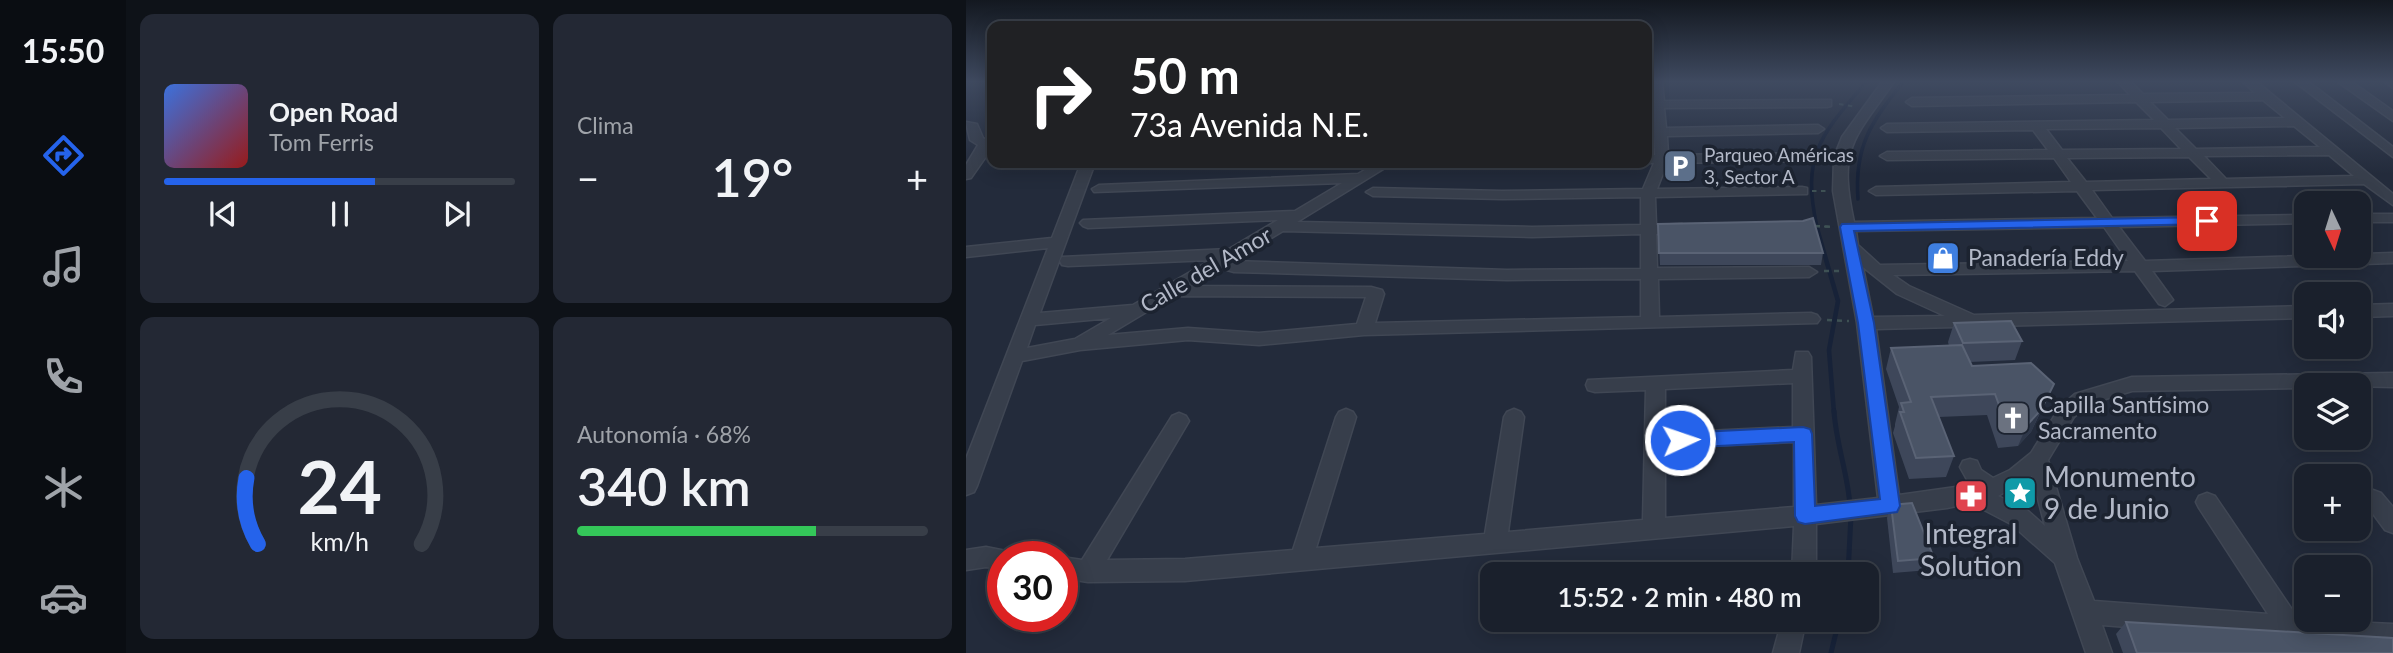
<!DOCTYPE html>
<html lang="es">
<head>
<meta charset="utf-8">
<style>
  :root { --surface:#1a202c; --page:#232834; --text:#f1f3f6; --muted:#9fa3a9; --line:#383e48; --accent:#2563eb }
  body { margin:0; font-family:Lato,sans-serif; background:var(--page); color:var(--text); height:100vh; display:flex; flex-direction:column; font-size:26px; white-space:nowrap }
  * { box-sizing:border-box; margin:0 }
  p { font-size:23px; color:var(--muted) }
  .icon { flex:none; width:38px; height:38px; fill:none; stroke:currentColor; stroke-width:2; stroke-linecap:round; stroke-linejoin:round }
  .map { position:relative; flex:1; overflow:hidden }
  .details { display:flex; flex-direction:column; gap:14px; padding:14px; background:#0e1218; width:840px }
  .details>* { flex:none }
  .guide { position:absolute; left:21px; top:21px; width:665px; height:147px; border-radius:14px; box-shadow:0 4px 18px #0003,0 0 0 2px var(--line); background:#202124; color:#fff; overflow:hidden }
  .needle { width:46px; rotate:176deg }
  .fabs { position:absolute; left:1328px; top:191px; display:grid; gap:14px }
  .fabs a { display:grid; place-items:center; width:77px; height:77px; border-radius:14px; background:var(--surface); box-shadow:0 4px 18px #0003,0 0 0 2px var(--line); font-size:35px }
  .speed { position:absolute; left:21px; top:541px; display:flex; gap:14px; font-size:35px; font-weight:700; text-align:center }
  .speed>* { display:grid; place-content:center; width:91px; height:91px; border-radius:50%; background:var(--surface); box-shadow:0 4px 18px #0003,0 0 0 2px var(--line); line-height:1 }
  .speed .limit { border:10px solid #d22; background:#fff; color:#111 }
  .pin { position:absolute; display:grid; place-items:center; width:60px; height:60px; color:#fff; margin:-30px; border-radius:14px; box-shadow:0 4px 10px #0006 }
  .me { position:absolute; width:77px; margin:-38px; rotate:87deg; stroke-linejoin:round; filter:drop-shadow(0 0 5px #0008) }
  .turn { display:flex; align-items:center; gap:24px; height:147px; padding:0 28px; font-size:32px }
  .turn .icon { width:91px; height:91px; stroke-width:2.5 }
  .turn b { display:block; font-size:49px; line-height:60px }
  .big { font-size:52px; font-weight:600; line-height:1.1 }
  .details .card { flex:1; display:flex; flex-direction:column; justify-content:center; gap:10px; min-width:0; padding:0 24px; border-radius:14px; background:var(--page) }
  .details .dial { align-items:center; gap:0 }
  .dial svg { height:182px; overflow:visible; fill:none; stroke:var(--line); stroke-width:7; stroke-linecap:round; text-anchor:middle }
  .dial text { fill:var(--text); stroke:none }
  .song { display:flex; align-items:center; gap:21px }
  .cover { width:84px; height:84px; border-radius:10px; background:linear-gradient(135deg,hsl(220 70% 55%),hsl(0 70% 35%)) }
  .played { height:7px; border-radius:4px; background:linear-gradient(90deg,var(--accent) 60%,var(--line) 60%) }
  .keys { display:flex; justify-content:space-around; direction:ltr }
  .heat { display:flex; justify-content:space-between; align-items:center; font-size:38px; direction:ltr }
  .charge { height:10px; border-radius:5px; background:linear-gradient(90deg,#34c759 68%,var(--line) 0) }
  .details .tiles { flex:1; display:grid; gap:14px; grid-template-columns:repeat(2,1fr) }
  .trip { position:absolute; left:514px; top:562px; width:399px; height:70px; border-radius:14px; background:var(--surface); box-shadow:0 4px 18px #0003,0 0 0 2px var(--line); font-weight:600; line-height:70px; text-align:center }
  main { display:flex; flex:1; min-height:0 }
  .dock { display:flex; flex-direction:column; width:126px; justify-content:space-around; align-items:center; background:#0a0d12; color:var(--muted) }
  .dock .icon { width:49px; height:49px }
  .dock .active { color:var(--accent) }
  .dock b { font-size:32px; color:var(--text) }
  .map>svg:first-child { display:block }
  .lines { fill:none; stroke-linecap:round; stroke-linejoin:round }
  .stream-far2 { stroke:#172238; stroke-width:3.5 }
  .stream-far1 { stroke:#172238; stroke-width:4.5 }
  .stream { stroke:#172238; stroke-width:5 }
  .minor-casing { stroke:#404754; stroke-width:3 }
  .path-far1 { stroke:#3e5154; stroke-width:2; stroke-dasharray:4.5 4.5; stroke-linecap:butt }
  .path { stroke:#3e5154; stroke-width:2.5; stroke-dasharray:5 5; stroke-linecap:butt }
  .minor { fill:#373e4b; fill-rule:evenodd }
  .wall { fill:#3e475a }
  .shaded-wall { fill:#2e3749 }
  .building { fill:#4a5466; stroke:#5a6375; stroke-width:2 }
  .route { fill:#2563eb; stroke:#184099; stroke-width:2 }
  .labels { text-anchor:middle; stroke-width:7; stroke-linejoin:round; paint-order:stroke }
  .far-poi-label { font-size:19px; fill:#b2b8c7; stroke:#1c2330; text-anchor:start }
  .poi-label { font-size:23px; fill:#b2b8c7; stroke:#1c2330; text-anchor:start }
  .street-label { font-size:23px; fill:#b2b8c7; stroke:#1c2330 }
  .near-poi-label { font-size:28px; fill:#b2b8c7; stroke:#1c2330; text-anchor:start }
</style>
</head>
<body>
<main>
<nav class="dock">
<b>15:50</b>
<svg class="icon active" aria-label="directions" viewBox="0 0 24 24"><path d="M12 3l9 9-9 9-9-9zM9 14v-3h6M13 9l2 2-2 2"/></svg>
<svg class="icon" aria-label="music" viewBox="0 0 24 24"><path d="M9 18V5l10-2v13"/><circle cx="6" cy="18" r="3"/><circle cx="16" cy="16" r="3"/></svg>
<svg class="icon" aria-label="phone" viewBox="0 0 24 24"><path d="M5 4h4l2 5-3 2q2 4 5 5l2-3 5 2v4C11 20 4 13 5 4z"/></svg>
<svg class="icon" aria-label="climate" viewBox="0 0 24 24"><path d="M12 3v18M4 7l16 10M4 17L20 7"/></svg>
<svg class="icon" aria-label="car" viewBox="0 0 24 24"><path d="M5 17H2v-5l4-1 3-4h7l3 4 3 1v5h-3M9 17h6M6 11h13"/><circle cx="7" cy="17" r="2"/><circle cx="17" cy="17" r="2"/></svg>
</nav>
<section class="details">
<div class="tiles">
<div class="card">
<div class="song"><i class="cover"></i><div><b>Open Road</b><p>Tom Ferris</p></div></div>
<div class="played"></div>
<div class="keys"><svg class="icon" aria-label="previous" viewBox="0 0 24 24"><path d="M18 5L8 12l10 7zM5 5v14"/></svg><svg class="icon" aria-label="pause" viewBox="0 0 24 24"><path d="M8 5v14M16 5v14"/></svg><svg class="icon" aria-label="next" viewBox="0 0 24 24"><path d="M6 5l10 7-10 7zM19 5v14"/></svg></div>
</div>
<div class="card"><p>Clima</p>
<div class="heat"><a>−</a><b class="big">19°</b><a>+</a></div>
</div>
<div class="card dial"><svg viewBox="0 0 100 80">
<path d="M14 69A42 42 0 1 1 86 69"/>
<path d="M14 69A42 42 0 0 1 9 40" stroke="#2563eb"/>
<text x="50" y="56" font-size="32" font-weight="700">24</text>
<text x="50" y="72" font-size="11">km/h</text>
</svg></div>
<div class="card"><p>Autonomía · 68%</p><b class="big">340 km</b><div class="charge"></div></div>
</div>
</section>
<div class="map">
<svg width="1427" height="653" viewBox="0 0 1427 653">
  <rect width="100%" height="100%" fill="#232b3b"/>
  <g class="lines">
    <g class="stream-far2">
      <path d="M 892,199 C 888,147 905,122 937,82"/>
      <path d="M 851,227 C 835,155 855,135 900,82"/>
    </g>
    <polyline class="stream-far1" points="850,225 872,301 863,350 868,413"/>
    <g class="stream">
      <path d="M 868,411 C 870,444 882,474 884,506"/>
      <polyline points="882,574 885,515"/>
      <polyline points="865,653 873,620"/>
    </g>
    <g class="minor-casing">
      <g id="minor">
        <path d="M 684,82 L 696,82 L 698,101 L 865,100 L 865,106 L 861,107 L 698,108 L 700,128 L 852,125 L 858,129 L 852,133 L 701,136 L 702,155 L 840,153 L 847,157 L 840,161 L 701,163 L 691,189 L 836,187 L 841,188 L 841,194 L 689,197 L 690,225 L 716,224 L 724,229 L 716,234 L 690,234 L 691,268 L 843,267 L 851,272 L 843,277 L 692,279 L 693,317 L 845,313 L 851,315 L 854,319 L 851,323 L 398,335 L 293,345 L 222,340 L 114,350 L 56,361 L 11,486 L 8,492 L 0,495 L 0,459 L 82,248 L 0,257 L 0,247 L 86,238 L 115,163 L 129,163 L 74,313 L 167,305 L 245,260 L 102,266 L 96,265 L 94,261 L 96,257 L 263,249 L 312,220 L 122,228 L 117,226 L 114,223 L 117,220 L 329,211 L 376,183 L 128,192 L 126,189 L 133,185 L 392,174 L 411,163 L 427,163 L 331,222 L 566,227 L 675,225 L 675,197 L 536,199 L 407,196 L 400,192 L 407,188 L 536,191 L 677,189 L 688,163 L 680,163 L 681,155 L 689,155 L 688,136 L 681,136 L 681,128 L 687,128 L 686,109 L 681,108 L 681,102 L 685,101 ZM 317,231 L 566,237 L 675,234 L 675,269 L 541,270 L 266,261 ZM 254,268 L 268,272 L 541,280 L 675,279 L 675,317 L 409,323 L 418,294 L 416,290 L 405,287 L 225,286 ZM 207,296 L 400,297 L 391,324 L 293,333 L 222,328 L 142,335 ZM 145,318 L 109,339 L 61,348 L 69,325 Z"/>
        <path d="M 916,82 L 928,82 C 887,140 872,148 888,222 L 1131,218 L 1111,191 L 910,195 L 903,191 L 910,187 L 1105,182 L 1088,158 L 921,160 L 914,156 L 921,152 L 1082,150 L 1067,130 L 921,132 L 915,128 L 921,124 L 1188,120 L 1170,102 L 946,106 L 940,102 L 946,98 L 1164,95 L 1152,82 L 1165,82 L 1177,94 L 1289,93 L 1277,82 L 1291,82 L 1427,194 L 1427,205 L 1398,184 L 1126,190 L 1146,218 L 1340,215 L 1340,223 L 1153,227 L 1179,261 L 1427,253 L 1427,263 L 1186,271 L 1207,300 L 1199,306 L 1193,304 L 1169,271 L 927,275 L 943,286 L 1008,315 L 1340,306 L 1340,318 L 910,329 L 933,495 L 1004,485 L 994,467 L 997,461 L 1004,459 L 1011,461 L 1015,470 L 1027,478 L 1044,470 L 1065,453 L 1094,407 L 1109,394 L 1166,377 L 1427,373 L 1427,387 L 1340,385 L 1340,388 L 1166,391 L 1123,404 L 1108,417 L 1082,460 L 1111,558 L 1128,601 L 1302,614 L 1233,508 L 1230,502 L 1233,496 L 1241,493 L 1249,496 L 1331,617 L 1340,620 L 1427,624 L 1427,648 L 1136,625 L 1146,653 L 1120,653 L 1089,563 L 1045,524 L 1005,503 L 981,508 L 850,524 L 850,574 L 826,574 L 828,526 L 219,581 L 122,582 L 96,578 L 96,557 L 116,560 L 206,416 L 213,413 L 220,416 L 223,421 L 141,560 L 219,559 L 327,550 L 370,417 L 373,412 L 380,409 L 387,412 L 390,417 L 350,548 L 519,534 L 538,417 L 541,412 L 548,409 L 555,412 L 558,417 L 542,532 L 677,520 L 680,390 L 629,392 L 622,390 L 620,385 L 622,380 L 827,370 L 830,352 L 842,352 L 845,357 L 850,505 L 912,498 L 891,323 L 867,191 L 868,157 L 876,137 ZM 1297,100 L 1319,118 L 1202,120 L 1184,102 ZM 1328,126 L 1354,147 L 1230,149 L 1209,128 ZM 1195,128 L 1215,149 L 1096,150 L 1080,129 ZM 1363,155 L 1388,176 L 1260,179 L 1238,156 ZM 1223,157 L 1245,179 L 1120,182 L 1101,158 ZM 1138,227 L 1162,261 L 914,265 L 892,245 L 890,231 ZM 897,267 L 931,294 L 979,316 L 907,317 ZM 827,383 L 827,427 L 699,433 L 699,389 ZM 828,442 L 828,507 L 699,518 L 699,448 ZM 1066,476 L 1079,526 L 1061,510 L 1032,496 Z"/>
        <polygon points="1329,82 1343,82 1427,147 1427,157"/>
        <polygon points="1372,82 1386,82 1427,111 1427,121"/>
        <polygon points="1419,82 1427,82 1427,88"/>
        <polygon points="0,122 11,124 17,138 26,143 26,148 5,178 0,179 0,165 12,145 4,140"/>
        <rect x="1393" y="214" width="34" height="8"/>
        <polygon points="1427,304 1427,316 1393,317 1393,305"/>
        <polygon points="1407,490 1415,493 1427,507 1427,533 1419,530 1396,499 1399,493"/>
        <polygon points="20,547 45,552 47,556 37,556 37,569 20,567 0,570 0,550"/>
        <polygon points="816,620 840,620 833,653 807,653"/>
      </g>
    </g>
    <g class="path-far1">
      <polyline points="873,104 890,107"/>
      <polyline points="846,191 861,191"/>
      <polyline points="849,226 867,227"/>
    </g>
    <g class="path">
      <polyline points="849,226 867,227"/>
      <polyline points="858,271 875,271"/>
      <polyline points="861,320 883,321"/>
    </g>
    <use href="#minor" class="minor"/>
  </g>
  <g class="wall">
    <polygon points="692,224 857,253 855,265 694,265"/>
    <polygon points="988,323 1056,341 1049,360 1004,362 1006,366 1088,384 1065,432 1052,446 1032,448 1021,415 973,417 988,456 980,477 943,479 927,433 929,426 929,424 933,407 920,369 925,348 983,346 982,342"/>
    <polygon points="925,505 968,558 963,570 927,573 921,518"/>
    <polygon points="1160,622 1427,653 1157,653 1150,634"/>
  </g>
  <polygon class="shaded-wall" points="1075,410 1065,432 1052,446 1061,425"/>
  <g class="building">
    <polygon points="847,218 857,253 693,253 692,224 837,221"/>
    <polygon points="1045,321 1056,341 997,343 988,323"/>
    <polygon points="996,345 1006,366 1065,363 1088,384 1075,410 1061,425 1041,427 1029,394 965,397 988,456 950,458 934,412 938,412 935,403 945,402 925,348"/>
    <polygon points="946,503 968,558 932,561 925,505"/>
    <polygon points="1160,622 1427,638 1427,653 1171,653"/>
  </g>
  <linearGradient id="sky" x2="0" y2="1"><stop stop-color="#131820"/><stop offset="0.47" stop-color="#3f4a60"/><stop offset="1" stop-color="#3f4a60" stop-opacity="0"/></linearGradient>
  <rect width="1427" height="174" fill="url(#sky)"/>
  <polygon class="route" points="1241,217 1248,221 1246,224 888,231 908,323 934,506 931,512 839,524 832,522 829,516 828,442 714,448 707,445 704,440 707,435 714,433 837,427 844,429 846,434 849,506 914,499 892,323 874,227 876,224"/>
  <defs>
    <g id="parking-square" transform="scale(1.75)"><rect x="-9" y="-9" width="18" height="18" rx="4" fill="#5c6f8a" stroke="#1c2330"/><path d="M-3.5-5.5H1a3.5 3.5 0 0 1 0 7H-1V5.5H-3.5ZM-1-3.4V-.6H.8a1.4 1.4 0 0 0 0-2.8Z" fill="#fff"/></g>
    <g id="shop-square" transform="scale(1.75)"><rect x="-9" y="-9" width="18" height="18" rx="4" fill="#3f7fe0" stroke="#1c2330"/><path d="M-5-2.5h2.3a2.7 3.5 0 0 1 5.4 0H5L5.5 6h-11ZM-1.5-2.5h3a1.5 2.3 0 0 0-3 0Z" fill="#fff"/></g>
    <g id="church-square" transform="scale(1.75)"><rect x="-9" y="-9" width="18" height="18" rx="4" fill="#6b7280" stroke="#1c2330"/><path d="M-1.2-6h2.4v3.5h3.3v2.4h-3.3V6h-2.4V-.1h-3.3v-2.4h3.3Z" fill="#fff"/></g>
    <g id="sight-square" transform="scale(1.75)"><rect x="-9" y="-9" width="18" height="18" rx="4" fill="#0f9aa8" stroke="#1c2330"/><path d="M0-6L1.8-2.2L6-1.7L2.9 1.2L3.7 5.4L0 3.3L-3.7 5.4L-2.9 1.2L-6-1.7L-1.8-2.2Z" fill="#fff"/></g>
    <g id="pharmacy-square" transform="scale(1.75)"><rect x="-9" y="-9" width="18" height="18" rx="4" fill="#e0444e" stroke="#1c2330"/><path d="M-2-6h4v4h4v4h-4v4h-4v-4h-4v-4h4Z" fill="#fff"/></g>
  </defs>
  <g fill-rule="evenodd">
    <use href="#parking-square" x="714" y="166"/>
    <use href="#shop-square" x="977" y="258"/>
    <use href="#church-square" x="1047" y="418"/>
    <use href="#sight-square" x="1054" y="493"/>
    <use href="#pharmacy-square" x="1005" y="496"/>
  </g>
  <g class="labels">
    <g class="far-poi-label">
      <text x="738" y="162">Parqueo Américas<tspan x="738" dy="22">3, Sector A</tspan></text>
    </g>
    <g class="poi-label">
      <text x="1002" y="266">Panadería Eddy</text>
      <text x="1072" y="413">Capilla Santísimo<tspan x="1072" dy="26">Sacramento</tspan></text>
    </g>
    <g class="street-label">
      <text transform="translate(240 270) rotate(-30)" y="8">Calle del Amor</text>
    </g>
    <g class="near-poi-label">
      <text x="1078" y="487">Monumento<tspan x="1078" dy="32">9 de Junio</tspan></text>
      <text x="1005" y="544" text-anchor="middle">Integral<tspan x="1005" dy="32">Solution</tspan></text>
    </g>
  </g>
</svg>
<div class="fabs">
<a><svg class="needle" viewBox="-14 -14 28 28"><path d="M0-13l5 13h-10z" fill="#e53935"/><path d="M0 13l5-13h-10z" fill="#9fa3a9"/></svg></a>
<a><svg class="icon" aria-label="sound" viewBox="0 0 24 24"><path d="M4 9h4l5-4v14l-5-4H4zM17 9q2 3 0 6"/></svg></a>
<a><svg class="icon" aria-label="layers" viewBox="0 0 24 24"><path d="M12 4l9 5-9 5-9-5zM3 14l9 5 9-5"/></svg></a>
<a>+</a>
<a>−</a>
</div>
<div class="speed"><div class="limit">30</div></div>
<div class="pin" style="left:1241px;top:221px;background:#d93025"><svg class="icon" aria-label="arrive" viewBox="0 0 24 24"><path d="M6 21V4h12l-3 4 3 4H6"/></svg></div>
<svg class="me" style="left:714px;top:440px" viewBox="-20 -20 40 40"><circle r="17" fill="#2563eb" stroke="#fff" stroke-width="3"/><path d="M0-11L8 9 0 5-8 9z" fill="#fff"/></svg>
<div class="trip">15:52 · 2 min · 480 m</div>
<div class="guide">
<div class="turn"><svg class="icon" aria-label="right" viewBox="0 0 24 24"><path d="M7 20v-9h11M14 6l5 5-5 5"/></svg><div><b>50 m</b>73a Avenida N.E.</div></div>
</div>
</div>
</main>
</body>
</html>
